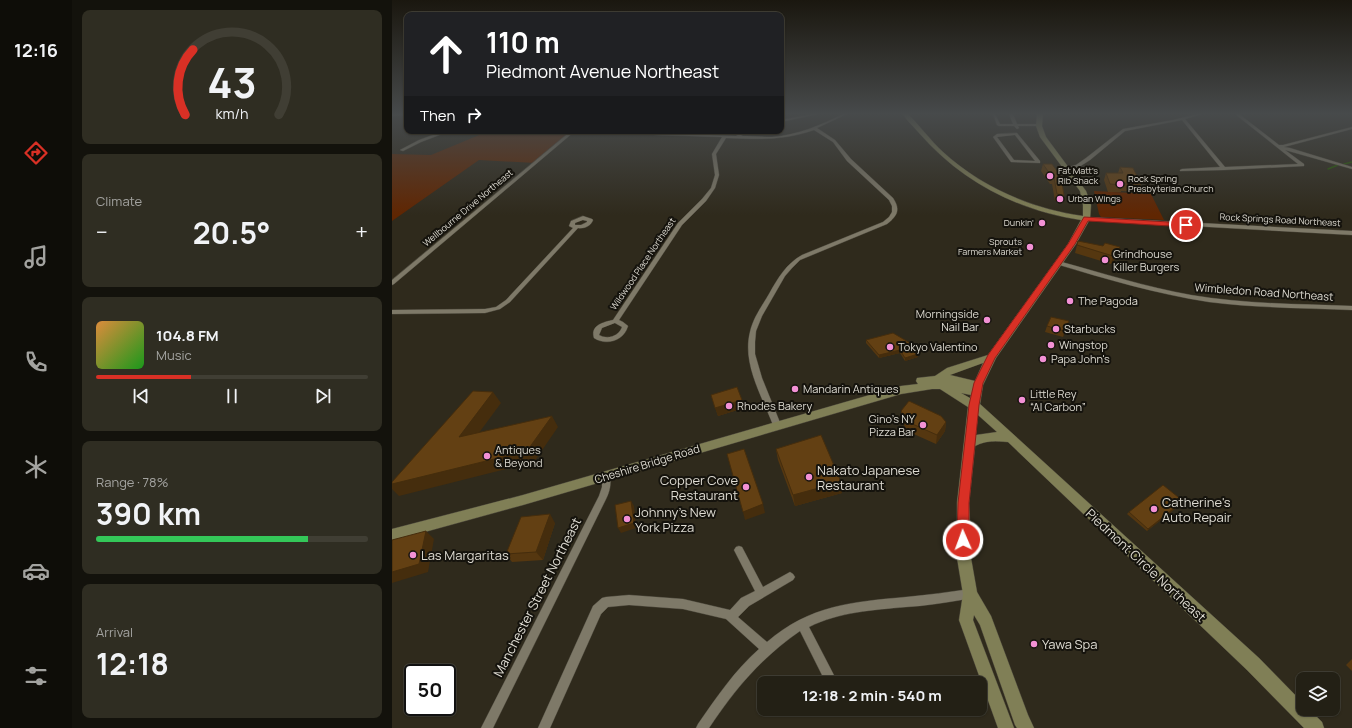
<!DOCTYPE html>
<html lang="en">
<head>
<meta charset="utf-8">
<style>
  :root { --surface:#232015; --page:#2f2d22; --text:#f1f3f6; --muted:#a3a3a0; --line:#403e34; --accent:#d93025 }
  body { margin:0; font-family:Manrope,sans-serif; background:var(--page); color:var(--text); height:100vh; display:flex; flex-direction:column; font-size:15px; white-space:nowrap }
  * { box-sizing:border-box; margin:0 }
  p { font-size:13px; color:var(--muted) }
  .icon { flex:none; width:22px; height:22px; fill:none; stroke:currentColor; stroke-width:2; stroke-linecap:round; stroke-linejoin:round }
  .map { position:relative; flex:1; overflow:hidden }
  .details { display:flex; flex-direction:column; gap:10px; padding:10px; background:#13120c; width:320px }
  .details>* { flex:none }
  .guide { position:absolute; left:12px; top:12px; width:380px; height:122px; border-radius:8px; box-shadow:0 1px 3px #0004,0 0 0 1px var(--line); background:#202124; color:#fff; overflow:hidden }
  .fabs { position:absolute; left:904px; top:672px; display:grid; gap:8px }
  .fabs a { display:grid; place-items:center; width:44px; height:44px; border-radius:8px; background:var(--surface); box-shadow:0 1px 3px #0004,0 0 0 1px var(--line); font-size:20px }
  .speed { position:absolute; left:12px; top:664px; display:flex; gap:8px; font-size:20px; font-weight:700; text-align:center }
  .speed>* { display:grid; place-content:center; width:52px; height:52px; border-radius:50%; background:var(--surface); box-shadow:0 1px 3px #0004,0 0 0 1px var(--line); line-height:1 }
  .speed .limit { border:2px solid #111; border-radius:6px; background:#fff; color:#111 }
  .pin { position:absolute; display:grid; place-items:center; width:34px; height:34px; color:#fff; margin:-17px; border:2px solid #fff; border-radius:50%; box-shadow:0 1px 4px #0007 }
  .me { position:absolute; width:44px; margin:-22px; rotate:358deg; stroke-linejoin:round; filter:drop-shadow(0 0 3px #0008) }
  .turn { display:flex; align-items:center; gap:14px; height:84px; padding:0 16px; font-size:18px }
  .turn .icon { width:52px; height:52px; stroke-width:2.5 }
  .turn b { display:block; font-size:28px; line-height:34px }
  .then { display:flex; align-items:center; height:38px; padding:0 16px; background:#0003; gap:8px; font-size:15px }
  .big { font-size:30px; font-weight:700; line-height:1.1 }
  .details .widget { flex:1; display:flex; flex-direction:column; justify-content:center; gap:6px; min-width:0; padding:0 14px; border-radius:8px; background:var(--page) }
  .details .dial { align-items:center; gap:0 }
  .dial svg { height:104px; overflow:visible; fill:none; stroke:var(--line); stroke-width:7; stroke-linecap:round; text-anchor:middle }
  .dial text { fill:var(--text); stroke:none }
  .song { display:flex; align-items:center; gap:12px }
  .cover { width:48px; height:48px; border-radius:6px; background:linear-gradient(135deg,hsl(30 70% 55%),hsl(120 70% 35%)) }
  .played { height:4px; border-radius:2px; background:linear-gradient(90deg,var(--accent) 35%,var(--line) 35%) }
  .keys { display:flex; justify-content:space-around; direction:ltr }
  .heat { display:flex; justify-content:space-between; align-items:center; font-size:22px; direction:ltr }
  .charge { height:6px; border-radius:3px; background:linear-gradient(90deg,#34c759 78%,var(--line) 0) }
  .trip { position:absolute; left:365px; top:676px; width:230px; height:40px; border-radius:8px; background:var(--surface); box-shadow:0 1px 3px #0004,0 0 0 1px var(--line); font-weight:700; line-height:40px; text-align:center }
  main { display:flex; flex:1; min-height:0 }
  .menu { display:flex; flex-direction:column; width:72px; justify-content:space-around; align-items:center; background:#0e0d08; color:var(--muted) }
  .menu .icon { width:28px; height:28px }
  .menu .current { color:var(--accent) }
  .menu b { font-size:18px; color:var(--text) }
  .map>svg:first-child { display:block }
  .green { fill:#602602 }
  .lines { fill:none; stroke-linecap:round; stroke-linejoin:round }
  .stream { stroke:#265b01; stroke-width:1.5 }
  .street-casing { stroke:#4b473b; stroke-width:1 }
  .secondary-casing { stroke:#4b473b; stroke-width:1 }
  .street { fill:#7e7968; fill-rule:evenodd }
  .secondary { fill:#807f56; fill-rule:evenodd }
  .wall { fill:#553710 }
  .shaded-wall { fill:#452d0d }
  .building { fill:#634013; stroke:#452d0d }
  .route { fill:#d93025; stroke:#8d1f18 }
  .poi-dot { fill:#f391d5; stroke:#15130d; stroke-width:1.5 }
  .labels { text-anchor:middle; stroke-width:4; stroke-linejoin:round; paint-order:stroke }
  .far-poi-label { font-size:9px; fill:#dedbd2; stroke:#15130d; text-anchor:start }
  .far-street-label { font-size:9px; fill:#dedbd2; stroke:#15130d }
  .poi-label { font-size:11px; fill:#dedbd2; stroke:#15130d; text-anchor:start }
  .street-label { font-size:11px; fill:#dedbd2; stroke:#15130d }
  .near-poi-label { font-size:13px; fill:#dedbd2; stroke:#15130d; text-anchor:start }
  .near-street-label { font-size:13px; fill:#dedbd2; stroke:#15130d }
</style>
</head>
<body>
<main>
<nav class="menu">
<b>12:16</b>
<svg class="icon current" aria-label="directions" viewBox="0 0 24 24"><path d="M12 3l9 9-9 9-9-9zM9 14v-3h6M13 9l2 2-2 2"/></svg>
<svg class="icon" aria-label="music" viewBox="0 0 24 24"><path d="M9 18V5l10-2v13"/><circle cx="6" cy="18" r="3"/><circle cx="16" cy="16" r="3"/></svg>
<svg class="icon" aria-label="phone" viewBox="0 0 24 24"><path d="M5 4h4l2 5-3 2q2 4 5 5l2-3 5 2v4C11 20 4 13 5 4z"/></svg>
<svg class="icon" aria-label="climate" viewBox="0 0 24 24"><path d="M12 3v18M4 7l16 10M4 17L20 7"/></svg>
<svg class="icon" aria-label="car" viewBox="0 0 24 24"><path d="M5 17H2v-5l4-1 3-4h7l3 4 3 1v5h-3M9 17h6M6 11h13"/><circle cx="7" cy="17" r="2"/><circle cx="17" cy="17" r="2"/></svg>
<svg class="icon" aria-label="filters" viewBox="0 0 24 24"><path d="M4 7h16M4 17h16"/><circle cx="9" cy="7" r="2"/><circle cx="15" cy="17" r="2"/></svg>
</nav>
<section class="details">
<div class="widget dial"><svg viewBox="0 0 100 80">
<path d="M14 69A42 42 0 1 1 86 69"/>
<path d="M14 69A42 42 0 0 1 20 19" stroke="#d93025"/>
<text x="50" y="56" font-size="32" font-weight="700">43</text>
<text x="50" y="72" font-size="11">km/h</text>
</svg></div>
<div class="widget"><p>Climate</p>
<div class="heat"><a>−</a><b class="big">20.5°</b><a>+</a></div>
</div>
<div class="widget">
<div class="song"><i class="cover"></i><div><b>104.8 FM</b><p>Music</p></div></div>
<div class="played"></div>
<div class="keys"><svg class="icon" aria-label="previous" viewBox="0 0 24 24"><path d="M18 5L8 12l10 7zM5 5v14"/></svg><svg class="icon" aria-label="pause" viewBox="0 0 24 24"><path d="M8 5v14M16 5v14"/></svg><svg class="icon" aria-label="next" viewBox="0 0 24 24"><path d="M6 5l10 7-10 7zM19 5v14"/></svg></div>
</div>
<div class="widget"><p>Range · 78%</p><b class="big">390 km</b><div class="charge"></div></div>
<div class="widget"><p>Arrival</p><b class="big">12:18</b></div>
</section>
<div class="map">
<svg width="960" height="728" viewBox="0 0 960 728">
  <rect width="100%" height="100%" fill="#2f2a1c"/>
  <g class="green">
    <polygon points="97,131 180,132 144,163 87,160 0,221 0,154 39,155"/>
    <polygon points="702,191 759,194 772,220 709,217 707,214"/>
  </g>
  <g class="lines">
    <g class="stream">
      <polyline points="952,164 960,162"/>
      <polyline points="936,169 946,165"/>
    </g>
    <g class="street-casing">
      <g id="street">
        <polygon points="0,114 15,114 15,115 0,116"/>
        <polygon points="421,114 426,114 389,122 389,120"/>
        <path d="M 451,114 L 455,114 L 425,128 L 443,140 L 459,159 L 501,198 C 509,210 505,216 495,224 L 408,260 L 400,268 L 393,276 L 370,316 L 364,331 L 363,342 L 363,354 L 370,378 L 389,425 L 388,427 L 382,427 L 381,425 C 370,396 350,364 358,332 C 361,318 370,306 377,294 C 386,278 394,264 410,255 L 491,222 L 497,217 L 500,212 L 500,206 L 497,200 L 455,161 L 441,142 L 422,130 C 390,141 366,139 334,138 L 324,154 L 327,175 L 323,188 L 314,201 L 290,225 L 227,320 L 231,322 L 236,326 C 232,341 214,346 202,338 C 198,325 212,322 221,320 L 286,223 L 310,199 L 319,188 L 323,175 L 320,154 L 330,137 L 264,135 L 248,131 L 264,133 L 344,136 L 352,131 L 357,131 L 349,136 C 360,136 370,137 380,137 C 406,135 429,125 451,114 ZM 223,323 L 230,327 C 227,336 216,340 207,335 L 210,328 Z"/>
        <polygon points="601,114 603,114 608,124 621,124 617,114 621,114 625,124 647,124 649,125 647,126 626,126 627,128 625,129 622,126 607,126 605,125"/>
        <polygon points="805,114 810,114 793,119 833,167 906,164 843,114 847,114 887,145 891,145 960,127 960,129 892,147 898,148 960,167 960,169 893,150 912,164 912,166 832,170 788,171 788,170 790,169 828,167 790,120 733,131 698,160 687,167 675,169 673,168 684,165 694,158 731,129 781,120"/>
        <polygon points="52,131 58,131 29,142 11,151 8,150 27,140"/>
        <polygon points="179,131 183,131 2,284 0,285 0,280"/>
        <path d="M 625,133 L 648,161 L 648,163 L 619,162 L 601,137 L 605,134 ZM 623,135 L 643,161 L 622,160 L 605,137 Z"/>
        <path d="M 191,216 L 200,219 L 201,220 C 199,226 192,229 186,228 L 118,302 L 108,309 L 93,313 L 0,314 L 0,310 L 93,309 L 104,307 L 114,300 L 181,228 L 177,226 L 179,221 ZM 191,220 L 195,221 L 195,222 L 189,225 L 183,225 L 183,223 Z"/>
        <polygon points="694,217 960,231 960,235 692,220 692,218"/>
        <path d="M 666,261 C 710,273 754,287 799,295 C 852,304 906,304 960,306 L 960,310 C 913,308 865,308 817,302 C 765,294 714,279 664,264 L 663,263 Z"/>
        <path d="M 214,473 L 217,474 C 220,482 218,491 214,499 L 101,728 L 89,728 L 207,496 L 210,487 L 210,476 L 211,474 Z"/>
        <path d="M 347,546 L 350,547 L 371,587 L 398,572 L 401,574 L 403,577 L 401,580 L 357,606 L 346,617 L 375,642 C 418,605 460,602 514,597 C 536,595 557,592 578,589 L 582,591 L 583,594 L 582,597 L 569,600 C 551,603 532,606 514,607 C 481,610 447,612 417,627 L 446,683 L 434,683 L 408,631 C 368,659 344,688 317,728 L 304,728 L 306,724 C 324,698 343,670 367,649 L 334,619 L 291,609 L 237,605 L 216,607 L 209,614 L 158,728 L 146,728 L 201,606 L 210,598 L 214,597 L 237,595 L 291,599 L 338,610 L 349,598 L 363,591 L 342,550 L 344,547 Z"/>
        <polygon points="447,709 459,709 457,714 453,716 449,714"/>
      </g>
    </g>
    <g class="secondary-casing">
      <path id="secondary" d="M 511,114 L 516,114 C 528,126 538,140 551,152 C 589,187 640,209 691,216 L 691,205 L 688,191 L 648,137 L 644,126 L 645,114 L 651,114 L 650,126 L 654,137 L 694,191 L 699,205 L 698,219 L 684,244 L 604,358 L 591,385 L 588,404 L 867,658 L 911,703 L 911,709 L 917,709 L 930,722 L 932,728 L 912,728 L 855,670 L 616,442 C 605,441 594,440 583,446 L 577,503 L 578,526 L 579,558 L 585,592 L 599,616 L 636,715 L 642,728 L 625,728 L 623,725 L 588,625 L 582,615 L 581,620 L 622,728 L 606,728 L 567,620 L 571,594 L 565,558 L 565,503 L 576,407 L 548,389 L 540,389 L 509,394 L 131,505 L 0,541 L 0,529 L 131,495 L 509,386 L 526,384 L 524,381 L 525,378 L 543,376 L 555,368 L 596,355 L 676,244 L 689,220 C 627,211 570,182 528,134 C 523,128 514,120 511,114 ZM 591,363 L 583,381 L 558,375 ZM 569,393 L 579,395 L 578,398 ZM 586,415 L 605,432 L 584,435 Z"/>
    </g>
    <use href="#street" class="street"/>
    <use href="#secondary" class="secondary"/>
  </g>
  <g class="wall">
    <polygon points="651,164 660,164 672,195 671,201 663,201 660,184 658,184 649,171"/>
    <polygon points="728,167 749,184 747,192 729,191 729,192 716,192 712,180 714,173 726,173"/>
    <polygon points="686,241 726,255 719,264 683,253"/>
    <polygon points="655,326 675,327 671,337 653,332"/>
    <polygon points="474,340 526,354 526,357 513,361 508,353 487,358 474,343"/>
    <polygon points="319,395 350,400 352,408 326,416"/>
    <polygon points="509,411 554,422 553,431 544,444 515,431 509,419"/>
    <polygon points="384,449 449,482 450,493 403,506 386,460"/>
    <polygon points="791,501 789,504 755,531 735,514 737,512"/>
    <polygon points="163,523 151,560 120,562 114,554"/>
    <polygon points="960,659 960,671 954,665"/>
  </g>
  <g class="shaded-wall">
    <polygon points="728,247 726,255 719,264 721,256"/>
    <polygon points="677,321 675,327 671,337 672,331"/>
    <polygon points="508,350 508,353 487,358 487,355"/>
    <polygon points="526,354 526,357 513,361 513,358"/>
    <polygon points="101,392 109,403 75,449 67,437"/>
    <polygon points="350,400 352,408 326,416 323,408"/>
    <polygon points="160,416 166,427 142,462 7,496 0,489 0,484"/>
    <polygon points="554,422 553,431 544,444 545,435"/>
    <polygon points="449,482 450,493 403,506 401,495"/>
    <polygon points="239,501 242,506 244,528 229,533 226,528"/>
    <polygon points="791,501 789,504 755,531 756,529"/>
    <polygon points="371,504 373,513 353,520 351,512"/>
    <polygon points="158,514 163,523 151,560 144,552"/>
    <polygon points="34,531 42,539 36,572 0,583 0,572"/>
  </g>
  <g class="building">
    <polygon points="651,164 660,164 669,177 672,195 665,194 662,177 660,177"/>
    <polygon points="728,167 741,168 749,184 730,183 731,185 718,184 714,173 731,173"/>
    <polygon points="686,241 711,246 713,243 728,247 721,256 685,245"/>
    <polygon points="659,317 677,321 672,331 655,326"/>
    <polygon points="501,333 518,343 526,354 513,358 508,350 487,355 474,340"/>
    <polygon points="345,387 350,400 323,408 319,395"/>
    <polygon points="81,391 101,392 67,437 160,416 135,451 0,484 0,482"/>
    <polygon points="517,401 549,416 554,422 545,435 516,422 509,411"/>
    <polygon points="429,435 449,482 401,495 384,449"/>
    <polygon points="352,449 371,504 351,512 335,454"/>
    <polygon points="771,485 791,501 756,529 737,512"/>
    <polygon points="239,501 242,523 226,528 223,505"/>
    <polygon points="158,514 144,552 114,554 129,517"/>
    <polygon points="34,531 27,564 0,572 0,540"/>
  </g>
  <linearGradient id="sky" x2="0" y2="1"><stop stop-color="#1a170f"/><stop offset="0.53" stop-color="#474a4b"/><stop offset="1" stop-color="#474a4b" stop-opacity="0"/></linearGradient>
  <rect width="960" height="215" fill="url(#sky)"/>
  <polygon class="route" points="692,217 794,223 797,225 794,227 696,221 683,244 603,358 591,383 587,405 577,503 577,540 576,543 571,545 567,543 565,540 566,503 577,405 582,383 596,355 676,244"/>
  <g class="poi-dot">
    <circle cx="658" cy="176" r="4"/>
    <circle cx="728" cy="184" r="4"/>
    <circle cx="668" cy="199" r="4"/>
    <circle cx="650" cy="223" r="4"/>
    <circle cx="638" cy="247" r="4"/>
    <circle cx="713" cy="260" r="4"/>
    <circle cx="678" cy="301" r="4"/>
    <circle cx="595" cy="320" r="4"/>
    <circle cx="664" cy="329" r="4"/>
    <circle cx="659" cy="345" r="4"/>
    <circle cx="498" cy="347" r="4"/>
    <circle cx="651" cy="359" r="4"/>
    <circle cx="403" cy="389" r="4"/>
    <circle cx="630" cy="400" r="4"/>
    <circle cx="337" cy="406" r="4"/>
    <circle cx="531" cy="425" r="4"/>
    <circle cx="95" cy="456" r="4"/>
    <circle cx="417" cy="477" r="4"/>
    <circle cx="354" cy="487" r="4"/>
    <circle cx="762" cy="509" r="4"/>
    <circle cx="235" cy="519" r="4"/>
    <circle cx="21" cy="555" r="4"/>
    <circle cx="642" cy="644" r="4"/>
  </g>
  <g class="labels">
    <g class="far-poi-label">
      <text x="666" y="174">Fat Matt's<tspan x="666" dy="10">Rib Shack</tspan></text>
      <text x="736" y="182">Rock Spring<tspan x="736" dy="10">Presbyterian Church</tspan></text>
      <text x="676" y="202">Urban Wings</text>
      <text x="642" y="226" text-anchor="end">Dunkin'</text>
      <text x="630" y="245" text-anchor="end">Sprouts<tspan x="630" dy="10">Farmers Market</tspan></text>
    </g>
    <g class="far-street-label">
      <text transform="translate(76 208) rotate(-40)" y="3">Wellbourne Drive Northeast</text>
      <text transform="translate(888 220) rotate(3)" y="3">Rock Springs Road Northeast</text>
      <text transform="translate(251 264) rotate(-56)" y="3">Wildwood Place Northeast</text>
    </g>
    <g class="poi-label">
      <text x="721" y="258">Grindhouse<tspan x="721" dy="13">Killer Burgers</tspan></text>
      <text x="686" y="305">The Pagoda</text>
      <text x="587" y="318" text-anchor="end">Morningside<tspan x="587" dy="13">Nail Bar</tspan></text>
      <text x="672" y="333">Starbucks</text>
      <text x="667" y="349">Wingstop</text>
      <text x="506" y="351">Tokyo Valentino</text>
      <text x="659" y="363">Papa John's</text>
      <text x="411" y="393">Mandarin Antiques</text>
      <text x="638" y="398">Little Rey<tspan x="638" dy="13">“Al Carbon”</tspan></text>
      <text x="345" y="410">Rhodes Bakery</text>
      <text x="523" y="423" text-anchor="end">Gino's NY<tspan x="523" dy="13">Pizza Bar</tspan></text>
      <text x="103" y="454">Antiques<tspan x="103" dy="13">&amp; Beyond</tspan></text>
    </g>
    <g class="street-label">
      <text transform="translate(872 292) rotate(4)" y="4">Wimbledon Road Northeast</text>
      <text transform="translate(255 464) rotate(-17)" y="4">Cheshire Bridge Road</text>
    </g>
    <g class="near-poi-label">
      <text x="425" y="475">Nakato Japanese<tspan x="425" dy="15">Restaurant</tspan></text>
      <text x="346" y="485" text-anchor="end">Copper Cove<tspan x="346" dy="15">Restaurant</tspan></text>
      <text x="770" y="507">Catherine's<tspan x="770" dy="15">Auto Repair</tspan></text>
      <text x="243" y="517">Johnny's New<tspan x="243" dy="15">York Pizza</tspan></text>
      <text x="29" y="560">Las Margaritas</text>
      <text x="650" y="649">Yawa Spa</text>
    </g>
    <g class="near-street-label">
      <text transform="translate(754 565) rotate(43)" y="5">Piedmont Circle Northeast</text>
      <text transform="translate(145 597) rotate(-63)" y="5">Manchester Street Northeast</text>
    </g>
  </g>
</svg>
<div class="fabs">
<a><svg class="icon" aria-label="layers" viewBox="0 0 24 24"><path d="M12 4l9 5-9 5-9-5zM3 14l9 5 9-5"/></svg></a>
</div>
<div class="speed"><div class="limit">50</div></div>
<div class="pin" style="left:794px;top:225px;background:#d93025"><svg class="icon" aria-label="arrive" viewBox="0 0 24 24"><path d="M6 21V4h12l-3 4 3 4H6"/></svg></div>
<svg class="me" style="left:571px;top:540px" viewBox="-20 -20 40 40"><circle r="17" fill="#d93025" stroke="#fff" stroke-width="3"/><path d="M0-11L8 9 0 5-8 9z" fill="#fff"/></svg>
<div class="trip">12:18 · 2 min · 540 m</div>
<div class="guide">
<div class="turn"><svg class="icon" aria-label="ahead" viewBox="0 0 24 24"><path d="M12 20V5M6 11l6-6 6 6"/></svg><div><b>110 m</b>Piedmont Avenue Northeast</div></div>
<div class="then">Then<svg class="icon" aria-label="right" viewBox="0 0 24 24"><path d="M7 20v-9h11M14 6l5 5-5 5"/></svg></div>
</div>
</div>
</main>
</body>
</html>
